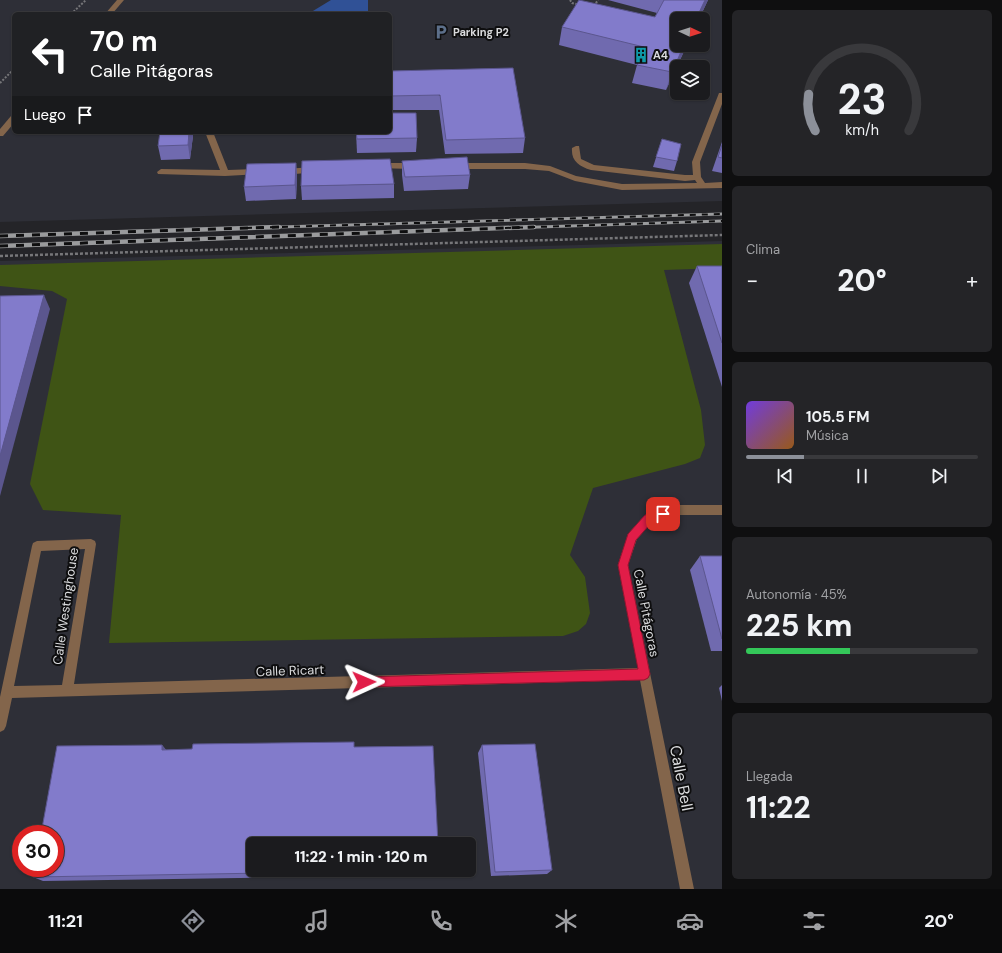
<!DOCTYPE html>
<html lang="es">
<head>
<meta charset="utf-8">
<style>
  :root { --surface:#1b1b1e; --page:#242427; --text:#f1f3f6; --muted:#a0a1a4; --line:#39393c; --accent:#8c9099 }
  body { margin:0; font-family:"DM Sans",sans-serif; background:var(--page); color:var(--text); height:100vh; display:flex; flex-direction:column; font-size:15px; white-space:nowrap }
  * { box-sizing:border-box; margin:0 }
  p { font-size:13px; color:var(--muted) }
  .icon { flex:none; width:22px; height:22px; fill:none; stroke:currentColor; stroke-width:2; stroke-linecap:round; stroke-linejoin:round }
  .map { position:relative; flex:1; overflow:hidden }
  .side { display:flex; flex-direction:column; gap:10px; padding:10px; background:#0f0f10; width:280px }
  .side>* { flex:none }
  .hud { position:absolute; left:12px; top:12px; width:380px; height:122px; border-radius:6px; box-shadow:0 1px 3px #0004,0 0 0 1px var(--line); background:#202124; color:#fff; overflow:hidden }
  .needle { width:26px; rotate:94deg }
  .buttons { position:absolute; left:670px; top:12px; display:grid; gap:8px }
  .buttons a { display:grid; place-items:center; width:40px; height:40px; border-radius:6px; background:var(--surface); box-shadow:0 1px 3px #0004,0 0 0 1px var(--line); font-size:20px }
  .speed { position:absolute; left:12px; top:825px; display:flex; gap:8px; font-size:20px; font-weight:700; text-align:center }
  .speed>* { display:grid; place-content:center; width:52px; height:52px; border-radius:50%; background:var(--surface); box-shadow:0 1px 3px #0004,0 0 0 1px var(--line); line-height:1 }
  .speed .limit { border:6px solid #d22; background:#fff; color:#111 }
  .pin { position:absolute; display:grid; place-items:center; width:34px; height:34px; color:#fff; margin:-17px; border-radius:8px; box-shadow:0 2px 6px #0006 }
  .me { position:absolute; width:44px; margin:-22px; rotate:89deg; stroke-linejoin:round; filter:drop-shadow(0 0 3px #0008) }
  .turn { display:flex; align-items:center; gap:14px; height:84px; padding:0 12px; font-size:18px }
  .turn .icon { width:52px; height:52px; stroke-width:2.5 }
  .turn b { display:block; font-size:28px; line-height:34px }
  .then { display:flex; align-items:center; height:38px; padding:0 12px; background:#0003; gap:8px; font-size:15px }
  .big { font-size:30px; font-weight:800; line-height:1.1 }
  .side .tile { flex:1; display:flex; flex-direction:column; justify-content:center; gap:6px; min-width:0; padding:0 14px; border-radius:6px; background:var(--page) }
  .side .dial { align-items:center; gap:0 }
  .dial svg { height:104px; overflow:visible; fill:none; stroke:var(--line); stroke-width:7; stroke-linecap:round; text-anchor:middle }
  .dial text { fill:var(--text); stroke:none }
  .song { display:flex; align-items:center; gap:12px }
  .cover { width:48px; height:48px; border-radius:6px; background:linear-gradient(135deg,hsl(260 70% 55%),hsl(30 70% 35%)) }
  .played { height:4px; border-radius:2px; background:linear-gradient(90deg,var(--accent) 25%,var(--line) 25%) }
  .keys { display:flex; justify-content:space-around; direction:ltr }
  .heat { display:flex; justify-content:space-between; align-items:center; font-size:22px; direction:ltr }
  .charge { height:6px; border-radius:3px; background:linear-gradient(90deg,#34c759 45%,var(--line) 0) }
  .trip { position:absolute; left:246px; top:837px; width:230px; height:40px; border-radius:6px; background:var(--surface); box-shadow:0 1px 3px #0004,0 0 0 1px var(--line); font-weight:800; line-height:40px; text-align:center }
  .tabs { display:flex; height:64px; justify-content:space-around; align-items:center; background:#0b0b0c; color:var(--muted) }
  .tabs .icon { width:28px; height:28px }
  .tabs .current { color:var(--accent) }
  .tabs b { font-size:18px; color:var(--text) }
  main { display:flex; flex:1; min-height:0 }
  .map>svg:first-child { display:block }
  .built { fill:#2e2f37; fill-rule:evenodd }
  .green { fill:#3f5415 }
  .water { fill:#305196 }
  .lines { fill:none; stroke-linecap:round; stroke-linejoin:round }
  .path-far1 { stroke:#767679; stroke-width:2; stroke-dasharray:2 1.5; stroke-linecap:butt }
  .path { stroke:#767679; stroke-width:2.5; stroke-dasharray:3 2; stroke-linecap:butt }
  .minor { fill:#83654b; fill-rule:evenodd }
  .rail-far1-casing { stroke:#9a9b9d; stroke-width:3 }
  .rail-casing { stroke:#9a9b9d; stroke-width:4.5 }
  .rail-far1 { stroke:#0e0e0f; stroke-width:2; stroke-dasharray:6; stroke-linecap:butt }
  .rail { stroke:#0e0e0f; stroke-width:3; stroke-dasharray:8; stroke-linecap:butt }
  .wall { fill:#706aaf }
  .shaded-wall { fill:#5b568e }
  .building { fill:#827bcb; stroke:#5b568e }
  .route { fill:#e11d48; stroke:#92132f }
  .labels { text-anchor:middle; stroke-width:4; stroke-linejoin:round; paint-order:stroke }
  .far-poi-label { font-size:11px; font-weight:bold; fill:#dadbdd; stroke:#0e0e0f; text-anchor:start }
  .street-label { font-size:13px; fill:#dadbdd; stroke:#0e0e0f }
  .near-street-label { font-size:16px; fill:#dadbdd; stroke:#0e0e0f }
</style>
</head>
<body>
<main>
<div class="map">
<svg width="722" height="889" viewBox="0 0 722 889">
  <rect width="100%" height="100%" fill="#242428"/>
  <g class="built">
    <path d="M 0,0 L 722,0 L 722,201 L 0,222 ZM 14,14 L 390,14 L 390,132 L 14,132 ZM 677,19 L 703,19 L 703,45 L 677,45 ZM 677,67 L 703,67 L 703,93 L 677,93 Z"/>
    <path d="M 722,241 L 722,889 L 0,889 L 0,261 ZM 21,834 L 55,834 L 55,868 L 21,868 ZM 253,844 L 469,844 L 469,870 L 253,870 Z"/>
  </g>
  <polygon class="green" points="722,244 722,268 664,270 701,410 705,445 700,458 685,464 593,488 570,555 585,577 590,613 586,624 578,631 563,636 109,643 121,515 43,510 30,484 67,299 52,291 0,286 0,265"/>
  <polygon class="water" points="331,0 368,0 368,14 308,14"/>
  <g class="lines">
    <g class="path-far1">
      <polyline points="570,0 572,3 580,5"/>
      <polyline points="594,6 598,0"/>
      <polyline points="71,14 86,0"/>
      <polyline points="0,83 14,69"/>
    </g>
    <polyline class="path" points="0,256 722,235"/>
    <g class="minor">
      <polygon points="117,0 124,0 112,14 105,14"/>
      <path d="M 719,93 L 722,93 L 722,104 L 700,162 L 701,177 L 705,183 L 722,182 L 722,188 L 622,190 L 575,181 L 549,171 L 525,169 L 456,169 L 452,166 L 456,163 L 525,163 L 550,166 L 576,176 L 622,184 L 697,183 L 695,180 L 685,181 L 591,170 C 579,166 571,161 572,148 L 576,146 L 579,146 L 581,159 L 594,165 L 685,175 L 693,175 L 692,162 Z"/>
      <polygon points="11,116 14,116 14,123 3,136 0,136 0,129"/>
      <polygon points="205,132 213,132 228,170 259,169 262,170 262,174 225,176 158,174 157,172 161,169 220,170"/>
      <polygon points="378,163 414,163 418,166 414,169 375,168 374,166"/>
      <polygon points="315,167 319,170 318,172 283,175 279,172 283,169"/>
      <path d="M 678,505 L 722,505 L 722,515 L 678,515 L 652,522 L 637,539 L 628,565 L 694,889 L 680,889 L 640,680 L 12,698 L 6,726 L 4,730 L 0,732 L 0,697 L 32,546 L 33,543 L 37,541 L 91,539 L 95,541 L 96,544 L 74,684 L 638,668 L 618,565 L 628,534 L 645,515 ZM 85,549 L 62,685 L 14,686 L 41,551 Z"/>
    </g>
    <g class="rail-far1-casing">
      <g id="rail-far1">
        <polyline points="246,228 722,214"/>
        <polyline points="505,228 722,221"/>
      </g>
    </g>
    <g class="rail-casing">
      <g id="rail">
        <polyline points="0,236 279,227"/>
        <polyline points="0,246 534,227"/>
      </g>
    </g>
    <use href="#rail-far1" class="rail-far1"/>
    <use href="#rail" class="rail"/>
  </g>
  <g class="wall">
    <polygon points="608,0 708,0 666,90 632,83 637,65 559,45 562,27 655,17 657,13"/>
    <polygon points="390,71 525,138 523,153 445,154 439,110 390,110"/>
    <polygon points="356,132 390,132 417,138 416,152 357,153"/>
    <polygon points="193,136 190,159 161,160 158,146"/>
    <polygon points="662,139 677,161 674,171 653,167"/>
    <polygon points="722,142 722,173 712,171"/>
    <polygon points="402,161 470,175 468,189 404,191 402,175"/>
    <polygon points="296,163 297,178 296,199 246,201 244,187"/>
    <polygon points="394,184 394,198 302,200 301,186"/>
    <polygon points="697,266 722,266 722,387 689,283"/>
    <polygon points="700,556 722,556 722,651 711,651 690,570"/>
    <polygon points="722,685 722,701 719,688"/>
    <polygon points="162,745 166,750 354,747 440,870 437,875 43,881 33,877"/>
    <polygon points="482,745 552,870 547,874 491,876 478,753"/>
  </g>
  <g class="shaded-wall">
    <polygon points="705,0 708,0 699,19 696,19"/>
    <polygon points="684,45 687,45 666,90 672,72"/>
    <polygon points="189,132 193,132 193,136 190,159 188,145"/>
    <polygon points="296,163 297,178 296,199 295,185"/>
    <polygon points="44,295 50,309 0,496 0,456"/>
    <polygon points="162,745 168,752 162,750"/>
  </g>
  <g class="building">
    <polygon points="579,0 655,17 664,0 705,0 696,19 677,19 677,45 684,45 672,72 637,65 644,47 562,27"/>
    <polygon points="513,68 525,138 446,140 440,95 390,96 390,71"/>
    <polygon points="390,113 416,113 417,138 357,139 356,132 390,132"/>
    <polygon points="160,132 189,132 188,145 158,146"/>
    <polygon points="662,139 681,144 677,161 656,157"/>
    <polygon points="722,145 722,158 718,157"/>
    <polygon points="467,157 470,175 405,177 402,161"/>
    <polygon points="390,159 394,184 301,186 302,161"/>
    <polygon points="296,163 295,185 244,187 247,164"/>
    <polygon points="697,266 722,266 722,343"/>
    <polygon points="44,295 0,456 0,296"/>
    <polygon points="700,556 722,556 722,639"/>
    <polygon points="354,742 354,747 433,746 438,844 253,844 253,870 440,870 33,877 35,868 55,868 55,834 41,834 57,746 162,745 162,750 192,749 193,744"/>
    <polygon points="535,744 552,870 495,872 482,745"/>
  </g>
  <polygon class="route" points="663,510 667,511 668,514 667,517 652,522 636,540 628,565 650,674 648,678 644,680 364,687 360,686 358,682 360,678 364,677 638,669 618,565 628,534 645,515"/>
  <defs>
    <g id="parking-bare" transform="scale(1.2)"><path d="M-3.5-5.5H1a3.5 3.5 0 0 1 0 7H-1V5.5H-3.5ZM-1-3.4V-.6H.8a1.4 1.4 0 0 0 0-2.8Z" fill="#5c6f8a" stroke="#0e0e0f" stroke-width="2.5" paint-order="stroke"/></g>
    <g id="building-bare" transform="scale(1.2)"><path d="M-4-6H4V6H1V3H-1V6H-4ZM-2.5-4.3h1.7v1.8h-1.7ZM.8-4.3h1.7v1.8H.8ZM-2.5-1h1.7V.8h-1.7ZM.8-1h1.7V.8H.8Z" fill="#0f9aa8" stroke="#0e0e0f" stroke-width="2.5" paint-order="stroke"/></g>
  </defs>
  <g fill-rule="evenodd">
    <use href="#parking-bare" x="441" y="32"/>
    <use href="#building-bare" x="641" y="55"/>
  </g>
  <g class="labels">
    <g class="far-poi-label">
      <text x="453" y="36">Parking P2</text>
      <text x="653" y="59">A4</text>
    </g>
    <g class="street-label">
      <text transform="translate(65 606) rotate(-82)" y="5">Calle Westinghouse</text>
      <text transform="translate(647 613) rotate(79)" y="5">Calle Pitágoras</text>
      <text transform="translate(290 670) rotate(-2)" y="5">Calle Ricart</text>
    </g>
    <g class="near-street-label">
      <text transform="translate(682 778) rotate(79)" y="6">Calle Bell</text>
    </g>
  </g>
</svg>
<div class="buttons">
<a><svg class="needle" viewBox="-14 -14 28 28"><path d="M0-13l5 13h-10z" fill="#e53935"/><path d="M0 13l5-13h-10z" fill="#a0a1a4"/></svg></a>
<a><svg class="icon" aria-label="layers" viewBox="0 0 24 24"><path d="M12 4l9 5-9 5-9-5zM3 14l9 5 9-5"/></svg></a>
</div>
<div class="speed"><div class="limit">30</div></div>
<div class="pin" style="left:663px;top:514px;background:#d93025"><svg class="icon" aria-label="arrive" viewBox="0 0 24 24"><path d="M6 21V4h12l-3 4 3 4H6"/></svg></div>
<svg class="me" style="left:364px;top:682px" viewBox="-20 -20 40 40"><path d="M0-17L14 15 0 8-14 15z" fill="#e11d48" stroke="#fff" stroke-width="4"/></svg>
<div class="trip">11:22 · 1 min · 120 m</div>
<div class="hud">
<div class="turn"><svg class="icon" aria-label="left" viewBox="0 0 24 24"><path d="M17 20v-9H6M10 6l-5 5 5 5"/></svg><div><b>70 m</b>Calle Pitágoras</div></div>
<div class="then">Luego<svg class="icon" aria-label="arrive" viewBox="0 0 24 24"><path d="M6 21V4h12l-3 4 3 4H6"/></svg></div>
</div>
</div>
<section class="side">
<div class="tile dial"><svg viewBox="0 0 100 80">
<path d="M14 69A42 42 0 1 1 86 69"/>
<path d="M14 69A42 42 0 0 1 9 41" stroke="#8c9099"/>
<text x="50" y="56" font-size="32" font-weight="700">23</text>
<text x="50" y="72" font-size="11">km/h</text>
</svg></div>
<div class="tile"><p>Clima</p>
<div class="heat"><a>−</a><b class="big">20°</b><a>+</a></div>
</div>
<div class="tile">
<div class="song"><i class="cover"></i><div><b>105.5 FM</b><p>Música</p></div></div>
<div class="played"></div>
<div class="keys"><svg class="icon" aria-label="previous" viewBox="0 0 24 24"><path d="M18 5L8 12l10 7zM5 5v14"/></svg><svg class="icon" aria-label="pause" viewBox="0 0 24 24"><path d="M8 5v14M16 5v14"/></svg><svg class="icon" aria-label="next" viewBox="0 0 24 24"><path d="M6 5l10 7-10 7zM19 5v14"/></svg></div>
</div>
<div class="tile"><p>Autonomía · 45%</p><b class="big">225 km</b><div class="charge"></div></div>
<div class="tile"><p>Llegada</p><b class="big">11:22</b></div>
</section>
</main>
<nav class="tabs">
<b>11:21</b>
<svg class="icon current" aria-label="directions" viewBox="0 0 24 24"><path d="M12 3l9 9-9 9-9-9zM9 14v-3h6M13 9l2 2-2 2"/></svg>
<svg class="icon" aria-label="music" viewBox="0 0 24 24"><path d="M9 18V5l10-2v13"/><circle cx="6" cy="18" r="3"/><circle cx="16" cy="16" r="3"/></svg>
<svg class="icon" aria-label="phone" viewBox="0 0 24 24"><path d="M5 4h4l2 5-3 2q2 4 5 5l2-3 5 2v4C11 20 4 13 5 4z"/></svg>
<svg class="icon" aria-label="climate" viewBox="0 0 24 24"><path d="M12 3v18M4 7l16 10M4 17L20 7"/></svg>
<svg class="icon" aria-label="car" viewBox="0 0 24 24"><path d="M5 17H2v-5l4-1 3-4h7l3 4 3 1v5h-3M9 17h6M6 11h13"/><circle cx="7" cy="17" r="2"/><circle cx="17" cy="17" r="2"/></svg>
<svg class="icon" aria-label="filters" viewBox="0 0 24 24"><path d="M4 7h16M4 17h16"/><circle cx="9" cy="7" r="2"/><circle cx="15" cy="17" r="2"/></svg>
<b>20°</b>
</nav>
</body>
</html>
